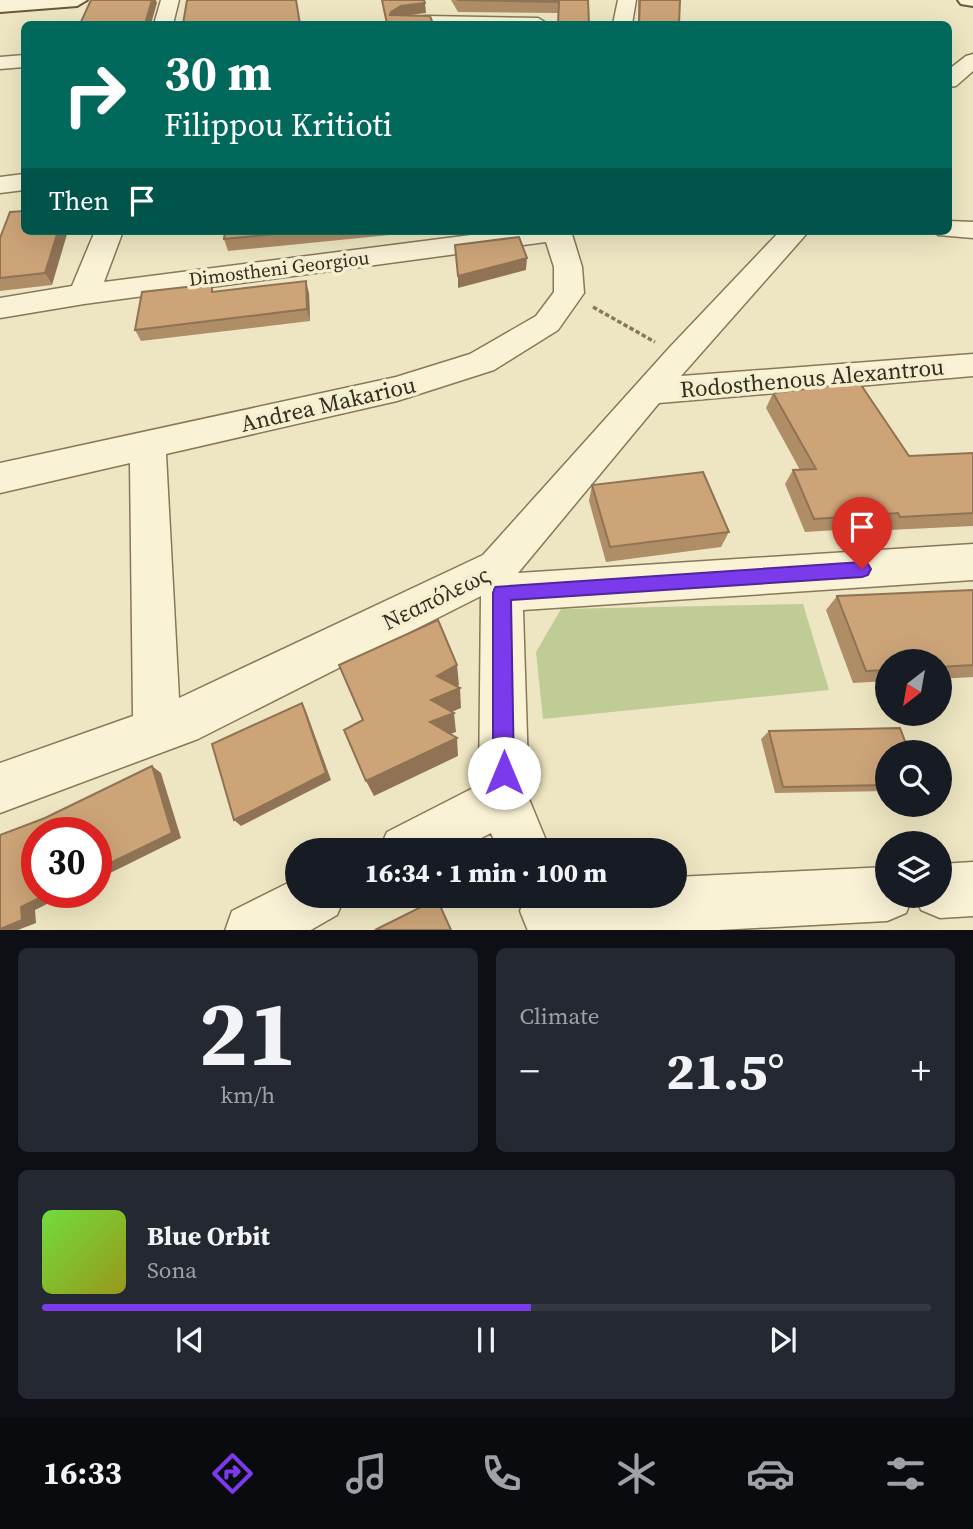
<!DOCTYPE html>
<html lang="en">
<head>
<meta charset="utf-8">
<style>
  :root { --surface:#171b24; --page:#242831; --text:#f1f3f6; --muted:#9ea1a6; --line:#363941; --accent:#7c3aed }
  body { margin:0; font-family:"Source Serif 4",serif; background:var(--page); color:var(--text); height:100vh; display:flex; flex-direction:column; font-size:26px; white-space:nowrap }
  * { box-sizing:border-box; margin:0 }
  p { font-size:23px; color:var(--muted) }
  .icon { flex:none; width:38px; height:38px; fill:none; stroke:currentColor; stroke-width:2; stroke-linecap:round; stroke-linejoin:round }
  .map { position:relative; height:930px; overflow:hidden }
  .details { display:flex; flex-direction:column; gap:18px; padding:18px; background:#0d0f14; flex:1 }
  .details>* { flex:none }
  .hud { position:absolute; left:21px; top:21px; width:931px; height:214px; border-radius:10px; box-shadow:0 7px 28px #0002; background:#00695c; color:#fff; overflow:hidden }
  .needle { width:46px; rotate:211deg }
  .controls { position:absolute; left:875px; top:649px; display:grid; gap:14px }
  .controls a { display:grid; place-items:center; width:77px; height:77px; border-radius:50%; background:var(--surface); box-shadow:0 7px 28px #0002; font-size:35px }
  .speed { position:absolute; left:21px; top:817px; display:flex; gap:14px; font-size:35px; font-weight:700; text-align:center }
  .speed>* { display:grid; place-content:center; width:91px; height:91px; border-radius:50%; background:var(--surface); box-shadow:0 7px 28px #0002; line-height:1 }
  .speed .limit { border:10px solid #d22; background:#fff; color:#111 }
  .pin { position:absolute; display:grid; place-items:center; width:60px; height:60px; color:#fff; margin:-72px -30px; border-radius:50% 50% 50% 0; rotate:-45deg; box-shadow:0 0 7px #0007 }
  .pin .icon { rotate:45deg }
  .me { position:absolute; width:77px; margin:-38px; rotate:0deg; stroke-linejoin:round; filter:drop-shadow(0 0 5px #0008) }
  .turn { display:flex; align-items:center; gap:24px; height:147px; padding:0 28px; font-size:32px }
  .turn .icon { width:91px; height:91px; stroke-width:2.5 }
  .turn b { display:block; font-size:49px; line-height:60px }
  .then { display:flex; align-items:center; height:66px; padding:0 28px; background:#0003; gap:14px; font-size:26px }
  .big { font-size:52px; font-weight:800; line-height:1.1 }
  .details .widget { flex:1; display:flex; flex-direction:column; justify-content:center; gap:10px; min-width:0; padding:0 24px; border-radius:10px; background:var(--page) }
  .details .dial { align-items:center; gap:0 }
  .dial b { font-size:91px; line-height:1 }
  .song { display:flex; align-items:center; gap:21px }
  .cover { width:84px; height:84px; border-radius:10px; background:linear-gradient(135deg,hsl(100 70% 55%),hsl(60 70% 35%)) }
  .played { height:7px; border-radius:4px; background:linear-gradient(90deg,var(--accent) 55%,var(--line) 55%) }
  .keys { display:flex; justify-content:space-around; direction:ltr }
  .heat { display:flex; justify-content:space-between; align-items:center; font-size:38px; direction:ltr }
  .details .tiles { flex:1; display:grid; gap:18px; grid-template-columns:1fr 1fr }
  .widget:last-child { grid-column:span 2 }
  .trip { position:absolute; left:285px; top:838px; width:402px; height:70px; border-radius:35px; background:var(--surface); box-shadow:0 7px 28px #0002; font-weight:800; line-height:70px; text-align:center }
  .tab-bar { display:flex; height:112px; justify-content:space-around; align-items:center; background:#090b0e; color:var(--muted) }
  .tab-bar .icon { width:49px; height:49px }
  .tab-bar .selected { color:var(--accent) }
  .tab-bar b { font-size:32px; color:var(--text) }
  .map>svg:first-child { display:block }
  .green { fill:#bfcc96 }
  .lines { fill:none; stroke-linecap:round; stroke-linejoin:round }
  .street-casing { stroke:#887759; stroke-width:3 }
  .secondary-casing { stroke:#69583c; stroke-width:4 }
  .path { stroke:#887759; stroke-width:3.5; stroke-dasharray:4.5 2.5; stroke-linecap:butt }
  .street { fill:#f9f2d5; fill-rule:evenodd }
  .secondary { fill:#f9f2d5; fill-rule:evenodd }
  .wall { fill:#af8d67 }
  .shaded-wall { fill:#8f7354 }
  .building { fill:#cca478; stroke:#8f7354; stroke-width:2 }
  .route { fill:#7c3aed; stroke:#51269a; stroke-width:2 }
  .labels { text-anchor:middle; stroke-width:7; stroke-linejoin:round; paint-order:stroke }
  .far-street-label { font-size:19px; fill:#372d1d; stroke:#f5efd2 }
  .street-label { font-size:23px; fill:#372d1d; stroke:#f5efd2 }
</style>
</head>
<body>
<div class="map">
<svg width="973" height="931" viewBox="0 0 973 931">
  <rect width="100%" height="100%" fill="#eee6c2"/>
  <polygon class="green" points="803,604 829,690 543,719 536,652 561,609"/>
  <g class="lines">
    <g class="street-casing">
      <g id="street">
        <polygon points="161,0 179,0 173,24 154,24"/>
        <polygon points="618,0 636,0 632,24 613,24"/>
        <polygon points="427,16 538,18 548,24 393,24 403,18"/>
        <polygon points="973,54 973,71 956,86 948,87 948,70 966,56"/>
        <polygon points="24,55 24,67 0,69 0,57"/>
        <polygon points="24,174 24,190 0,193 0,177"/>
        <polygon points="948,221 973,222 973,238 938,235 936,231 948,231"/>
        <polygon points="95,231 123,231 104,282 502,231 571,231 582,267 584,293 558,330 494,370 397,401 166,454 179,698 483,555 669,348 780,231 809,231 681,376 973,354 973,376 659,403 518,573 973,544 973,580 523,610 529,799 550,850 498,850 491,833 458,850 379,850 387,832 479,785 481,596 198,739 0,813 0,763 133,716 130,463 0,493 0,463 396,377 470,354 536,316 554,292 554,267 546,242 84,304 0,318 0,298 72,286"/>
        <polygon points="973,862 973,916 940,918 921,910 915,896 940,896 940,864"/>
        <polygon points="887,867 887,896 913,896 906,913 887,921 700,931 528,931 520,911 526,896 676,896 676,877"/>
        <polygon points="298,878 298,896 345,896 337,915 309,931 225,931 232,911"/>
      </g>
    </g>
    <g class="secondary-casing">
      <g id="secondary">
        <polygon points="0,0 87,0 77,6 0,12"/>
        <polygon points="958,0 973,0 973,6 961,4"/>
      </g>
    </g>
    <polyline class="path" points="593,307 655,342"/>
    <use href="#street" class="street"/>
    <use href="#secondary" class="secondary"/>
  </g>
  <g class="wall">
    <polygon points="451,0 588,0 558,13 458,12"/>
    <polygon points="638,0 680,0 679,24 638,24"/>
    <polygon points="10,212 52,285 0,291 0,238"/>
    <polygon points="225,231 430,231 228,251 224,239"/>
    <polygon points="452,231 487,231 453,235"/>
    <polygon points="215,291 309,293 310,321 141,341 135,330"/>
    <polygon points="773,393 909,456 973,453 973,526 889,530 887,527 805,532 785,484 793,470 800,470 766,408"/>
    <polygon points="592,485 729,532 721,547 606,562 589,501"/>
    <polygon points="973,590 973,677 940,679 940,662 887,662 887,681 853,683 826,610 837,596"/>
    <polygon points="769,731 887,752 887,791 775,793 761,739"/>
  </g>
  <g class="shaded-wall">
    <polygon points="152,0 156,0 157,3 151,24 145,24"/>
    <polygon points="425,3 426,13 402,16 390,15 391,12 401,6"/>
    <polygon points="58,231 68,231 52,285 45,273"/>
    <polygon points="527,258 526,270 458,288 458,276"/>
    <polygon points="306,281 309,293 310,321 307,309"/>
    <polygon points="457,665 459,685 440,696 437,676"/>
    <polygon points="460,688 461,708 435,719 431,700"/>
    <polygon points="302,703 306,711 331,780 241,826 234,820"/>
    <polygon points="454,713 456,732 433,740 430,722"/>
    <polygon points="457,738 458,756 374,796 366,781"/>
    <polygon points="152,766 161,773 181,838 96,880 96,870"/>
    <polygon points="51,892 71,892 35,910 36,923 18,930 0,930 21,907"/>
  </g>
  <g class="building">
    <polygon points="91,0 152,0 145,24 80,24"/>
    <polygon points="187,0 296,0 300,24 183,24"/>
    <polygon points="382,0 424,0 425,3 401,6 391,12 390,15 430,16 433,24 387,24"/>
    <polygon points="457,0 588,0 589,24 558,24 559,2"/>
    <polygon points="640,0 680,0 679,24 639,24"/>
    <polygon points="24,211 24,231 58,231 45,273 0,278 0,238 10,212"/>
    <polygon points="225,231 307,231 224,239"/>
    <polygon points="519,237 527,258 458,276 455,245"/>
    <polygon points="306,281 307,309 135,330 142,292 212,284 212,292"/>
    <polygon points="859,382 909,456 973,453 973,513 900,517 898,513 814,519 793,470 816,469 773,393"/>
    <polygon points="703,472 729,532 610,547 592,485"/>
    <polygon points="973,590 973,665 940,667 940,662 887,662 887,670 866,671 837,596"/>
    <polygon points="438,620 457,665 437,676 460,688 431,700 454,713 430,722 457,738 366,781 344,730 363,720 339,665"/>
    <polygon points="302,703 326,773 234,820 212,744"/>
    <polygon points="900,728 909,752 887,752 887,785 783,787 769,731"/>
    <polygon points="152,766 172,833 96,870 96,833 37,833 37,892 51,892 21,907 22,920 0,929 0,835 45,818"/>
    <polygon points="437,899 451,930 375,930"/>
  </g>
  <polygon class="route" points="862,562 868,564 871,569 868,575 862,577 511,600 514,773 511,781 504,784 496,781 493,773 493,593 495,587"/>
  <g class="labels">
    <g class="far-street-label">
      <text transform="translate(279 268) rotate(-7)" y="7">Dimostheni Georgiou</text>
    </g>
    <g class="street-label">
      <text transform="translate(812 378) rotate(-5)" y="8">Rodosthenous Alexantrou</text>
      <text transform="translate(328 404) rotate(-13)" y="8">Andrea Makariou</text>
      <text transform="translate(436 598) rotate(-26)" y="8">Νεαπόλεως</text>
    </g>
  </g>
</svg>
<div class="controls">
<a><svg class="needle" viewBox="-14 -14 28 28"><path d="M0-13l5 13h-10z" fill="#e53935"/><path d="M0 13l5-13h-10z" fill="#9ea1a6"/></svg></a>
<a><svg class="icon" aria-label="search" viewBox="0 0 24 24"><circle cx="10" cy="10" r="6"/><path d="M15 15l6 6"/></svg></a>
<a><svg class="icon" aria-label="layers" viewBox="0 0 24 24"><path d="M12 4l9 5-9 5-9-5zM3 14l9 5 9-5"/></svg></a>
</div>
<div class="speed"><div class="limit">30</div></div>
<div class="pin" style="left:862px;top:569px;background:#d93025"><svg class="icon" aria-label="arrive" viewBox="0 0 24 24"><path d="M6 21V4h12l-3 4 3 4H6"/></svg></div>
<svg class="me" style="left:504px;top:773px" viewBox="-20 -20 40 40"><circle r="19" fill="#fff"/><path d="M0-13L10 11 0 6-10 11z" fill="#7c3aed"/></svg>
<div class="trip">16:34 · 1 min · 100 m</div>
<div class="hud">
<div class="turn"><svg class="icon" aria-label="right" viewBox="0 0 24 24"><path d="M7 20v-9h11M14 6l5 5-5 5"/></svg><div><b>30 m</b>Filippou Kritioti</div></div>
<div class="then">Then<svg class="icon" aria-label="arrive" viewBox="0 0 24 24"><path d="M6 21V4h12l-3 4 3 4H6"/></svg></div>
</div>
</div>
<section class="details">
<div class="tiles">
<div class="widget dial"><b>21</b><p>km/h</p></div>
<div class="widget"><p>Climate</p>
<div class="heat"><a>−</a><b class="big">21.5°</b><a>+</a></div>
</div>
<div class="widget">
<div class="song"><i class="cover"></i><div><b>Blue Orbit</b><p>Sona</p></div></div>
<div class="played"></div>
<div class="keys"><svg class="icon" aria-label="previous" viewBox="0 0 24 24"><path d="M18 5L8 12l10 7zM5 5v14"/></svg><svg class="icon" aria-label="pause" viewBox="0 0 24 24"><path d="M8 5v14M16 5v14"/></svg><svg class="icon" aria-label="next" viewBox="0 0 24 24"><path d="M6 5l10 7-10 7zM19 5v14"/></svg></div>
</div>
</div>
</section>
<nav class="tab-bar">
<b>16:33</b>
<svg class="icon selected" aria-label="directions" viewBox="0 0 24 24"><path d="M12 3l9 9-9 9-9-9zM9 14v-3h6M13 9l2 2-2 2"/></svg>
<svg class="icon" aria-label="music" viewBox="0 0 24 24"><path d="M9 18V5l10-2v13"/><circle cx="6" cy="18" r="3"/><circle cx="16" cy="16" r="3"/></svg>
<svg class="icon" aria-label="phone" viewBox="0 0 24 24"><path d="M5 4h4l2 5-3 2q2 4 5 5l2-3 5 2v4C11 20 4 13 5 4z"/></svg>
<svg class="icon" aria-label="climate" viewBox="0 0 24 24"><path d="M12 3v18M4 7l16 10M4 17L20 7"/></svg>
<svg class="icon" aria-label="car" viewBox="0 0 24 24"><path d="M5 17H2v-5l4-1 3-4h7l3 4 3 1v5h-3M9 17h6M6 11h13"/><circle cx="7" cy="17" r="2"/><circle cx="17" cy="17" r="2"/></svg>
<svg class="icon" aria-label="filters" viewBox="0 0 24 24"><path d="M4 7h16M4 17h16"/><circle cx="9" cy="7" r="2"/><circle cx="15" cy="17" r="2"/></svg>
</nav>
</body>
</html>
